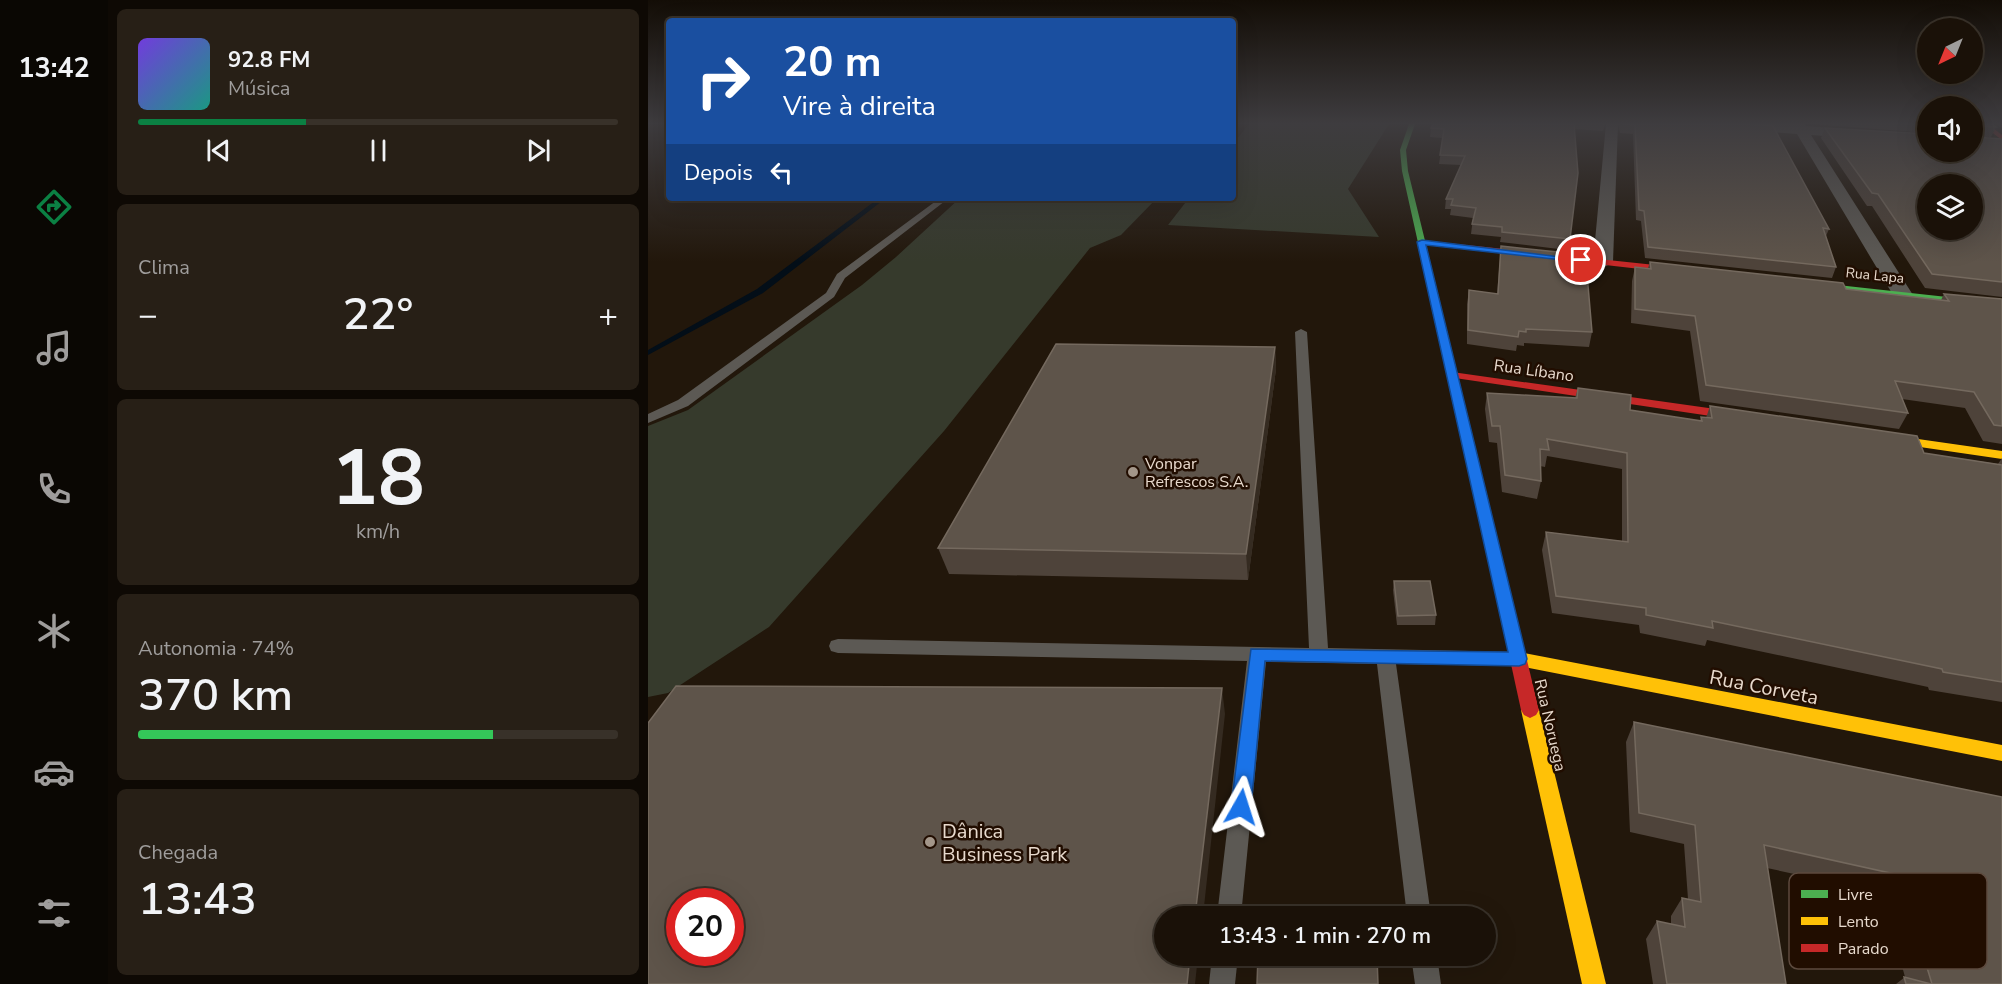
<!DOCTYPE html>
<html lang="pt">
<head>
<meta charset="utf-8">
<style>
  :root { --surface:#1a1108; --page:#271f16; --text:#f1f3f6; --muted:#9f9d9c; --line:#383129; --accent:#0b8043 }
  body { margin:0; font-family:"Nunito Sans",sans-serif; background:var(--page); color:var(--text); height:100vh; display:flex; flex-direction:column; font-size:22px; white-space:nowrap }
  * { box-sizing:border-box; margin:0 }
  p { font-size:20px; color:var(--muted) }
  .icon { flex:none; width:33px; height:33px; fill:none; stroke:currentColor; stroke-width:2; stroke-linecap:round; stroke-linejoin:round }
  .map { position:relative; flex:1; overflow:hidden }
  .sheet { display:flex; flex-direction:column; gap:9px; padding:9px; background:#0e0904; width:540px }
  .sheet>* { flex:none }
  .guide { position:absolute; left:18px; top:18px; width:570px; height:183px; border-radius:6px; box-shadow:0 6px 24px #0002,0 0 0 2px var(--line); background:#1a4fa0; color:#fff; overflow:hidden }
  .needle { width:39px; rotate:223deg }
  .fabs { position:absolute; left:1269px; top:18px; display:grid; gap:12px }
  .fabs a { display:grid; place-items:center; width:66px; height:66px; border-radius:50%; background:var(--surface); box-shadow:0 6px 24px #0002,0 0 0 2px var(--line); font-size:30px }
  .speed { position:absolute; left:18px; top:888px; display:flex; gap:12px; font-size:30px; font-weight:700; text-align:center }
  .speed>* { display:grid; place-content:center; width:78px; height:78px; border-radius:50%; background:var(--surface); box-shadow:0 6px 24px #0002,0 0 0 2px var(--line); line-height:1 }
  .speed .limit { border:9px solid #d22; background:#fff; color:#111 }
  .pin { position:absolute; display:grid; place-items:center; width:51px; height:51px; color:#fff; margin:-26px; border:3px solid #fff; border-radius:50%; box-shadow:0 2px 6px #0007 }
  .me { position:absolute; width:66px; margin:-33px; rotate:6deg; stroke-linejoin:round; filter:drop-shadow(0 0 4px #0008) }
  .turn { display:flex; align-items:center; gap:21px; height:126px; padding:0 18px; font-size:27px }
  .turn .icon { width:78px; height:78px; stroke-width:2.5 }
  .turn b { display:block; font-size:42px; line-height:51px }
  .then { display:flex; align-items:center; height:57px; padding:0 18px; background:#0003; gap:12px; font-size:22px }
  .big { font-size:45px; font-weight:600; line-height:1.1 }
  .sheet .tile { flex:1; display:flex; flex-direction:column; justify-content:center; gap:9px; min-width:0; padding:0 21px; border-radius:9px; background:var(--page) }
  .sheet .dial { align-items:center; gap:0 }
  .dial b { font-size:78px; line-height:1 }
  .song { display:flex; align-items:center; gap:18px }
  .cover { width:72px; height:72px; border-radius:9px; background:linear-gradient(135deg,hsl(260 70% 55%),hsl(170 70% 35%)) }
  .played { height:6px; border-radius:3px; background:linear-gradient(90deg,var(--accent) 35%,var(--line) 35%) }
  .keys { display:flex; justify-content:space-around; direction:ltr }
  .heat { display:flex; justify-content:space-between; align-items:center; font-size:33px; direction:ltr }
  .charge { height:9px; border-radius:4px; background:linear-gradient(90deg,#34c759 74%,var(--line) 0) }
  .trip { position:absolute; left:506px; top:906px; width:342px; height:60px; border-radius:30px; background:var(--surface); box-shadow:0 6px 24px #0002,0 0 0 2px var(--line); font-weight:600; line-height:60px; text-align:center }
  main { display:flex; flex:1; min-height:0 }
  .menu { display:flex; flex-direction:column; width:108px; justify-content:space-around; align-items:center; background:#0a0703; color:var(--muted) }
  .menu .icon { width:42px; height:42px }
  .menu .on { color:var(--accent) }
  .menu b { font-size:27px; color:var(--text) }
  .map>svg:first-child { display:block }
  .green { fill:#363a2c }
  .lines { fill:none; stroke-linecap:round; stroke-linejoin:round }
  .stream { fill:#030e18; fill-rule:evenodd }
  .lane { fill:#5c5954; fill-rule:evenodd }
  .street { fill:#5c5954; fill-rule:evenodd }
  .fast { fill:#4caf50; fill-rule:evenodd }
  .slow { fill:#ffc107; fill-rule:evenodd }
  .jam { fill:#c62828; fill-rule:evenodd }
  .wall { fill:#4e433a }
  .shaded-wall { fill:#352b21 }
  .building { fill:#5e544a; stroke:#74695e; stroke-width:1.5; fill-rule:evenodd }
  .route { fill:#1a73e8; stroke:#114b97; stroke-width:1.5 }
  .poi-dot { fill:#a39689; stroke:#210d00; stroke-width:2 }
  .labels { text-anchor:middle; stroke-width:5; stroke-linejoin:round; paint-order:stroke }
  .far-street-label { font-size:14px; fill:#e8dacd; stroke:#210d00 }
  .street-label { font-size:16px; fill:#e8dacd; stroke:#210d00 }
  .poi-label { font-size:16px; fill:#e8dacd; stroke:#210d00; text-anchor:start }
  .near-street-label { font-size:20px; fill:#e8dacd; stroke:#210d00 }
  .near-poi-label { font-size:20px; fill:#e8dacd; stroke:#210d00; text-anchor:start }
  .key { fill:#210d00; stroke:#5d4a3e; stroke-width:1.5 }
  .key-label { font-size:16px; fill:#e8dacd }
</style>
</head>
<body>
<main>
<nav class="menu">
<b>13:42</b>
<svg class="icon on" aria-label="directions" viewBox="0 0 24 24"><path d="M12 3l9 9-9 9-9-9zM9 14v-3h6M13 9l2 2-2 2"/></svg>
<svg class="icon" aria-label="music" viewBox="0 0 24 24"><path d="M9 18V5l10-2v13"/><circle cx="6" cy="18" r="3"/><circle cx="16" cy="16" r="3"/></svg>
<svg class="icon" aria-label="phone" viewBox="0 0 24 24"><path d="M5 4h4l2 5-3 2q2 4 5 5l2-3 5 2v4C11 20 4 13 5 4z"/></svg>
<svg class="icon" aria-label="climate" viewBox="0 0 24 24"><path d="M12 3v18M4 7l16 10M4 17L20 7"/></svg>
<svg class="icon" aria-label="car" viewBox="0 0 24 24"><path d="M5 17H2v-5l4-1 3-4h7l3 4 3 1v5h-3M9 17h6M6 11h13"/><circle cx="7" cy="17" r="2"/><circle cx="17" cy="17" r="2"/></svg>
<svg class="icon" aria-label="filters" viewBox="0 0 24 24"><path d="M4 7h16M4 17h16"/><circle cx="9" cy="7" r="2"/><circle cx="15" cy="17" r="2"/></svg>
</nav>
<section class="sheet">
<div class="tile">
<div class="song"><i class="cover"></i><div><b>92.8 FM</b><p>Música</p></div></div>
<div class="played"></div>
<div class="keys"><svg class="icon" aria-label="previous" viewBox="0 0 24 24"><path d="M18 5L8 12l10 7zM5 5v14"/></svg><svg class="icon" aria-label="pause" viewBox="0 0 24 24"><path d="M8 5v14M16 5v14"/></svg><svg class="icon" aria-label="next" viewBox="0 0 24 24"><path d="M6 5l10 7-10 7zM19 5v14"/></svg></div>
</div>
<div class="tile"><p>Clima</p>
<div class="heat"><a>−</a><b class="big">22°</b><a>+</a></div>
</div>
<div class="tile dial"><b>18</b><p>km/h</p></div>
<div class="tile"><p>Autonomia · 74%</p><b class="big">370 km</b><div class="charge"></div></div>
<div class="tile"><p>Chegada</p><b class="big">13:43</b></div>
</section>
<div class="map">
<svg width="1354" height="984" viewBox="0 0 1354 984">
  <rect width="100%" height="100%" fill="#22170b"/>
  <g class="green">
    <polygon points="601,124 741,124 700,189 731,237 520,225 541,198 585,198 585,144"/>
    <polygon points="312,198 509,198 473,235 442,248 296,431 121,627 20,693 0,697 0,426 40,410 214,285 248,257"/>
  </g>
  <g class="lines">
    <polygon class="stream" points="231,198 238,198 115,293 0,355 0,350 109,289"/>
    <g class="lane">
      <polygon points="292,198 301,198 197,278 186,297 40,406 0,423 0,414 30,400 178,293 189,274"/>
      <polygon points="653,329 659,332 680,648 870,652 877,654 879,659 877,664 870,666 748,664 783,916 759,916 729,664 618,662 593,916 569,916 599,661 190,653 183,651 181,646 183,641 190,639 661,648 647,332"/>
      <polygon points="564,956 590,956 587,984 561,984"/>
      <polygon points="763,956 789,956 793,984 767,984"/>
    </g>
    <g class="street">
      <polygon points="958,124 970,124 965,262 955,268 945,262"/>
      <polygon points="1062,124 1156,124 1158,126 1280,135 1280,143 1163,135 1265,295 1262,299 1248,299 1245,295 1149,134 1068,128"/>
    </g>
    <g class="fast">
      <polygon points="761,124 767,124 758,150 760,171 831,462 825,466 819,462 754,171 752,150"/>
      <polygon points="1153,281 1354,303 1354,309 1150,286 1148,284"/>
    </g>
    <g class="slow">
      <polygon points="1228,433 1354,451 1354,459 1224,440 1222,437"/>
      <polygon points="871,652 1354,745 1354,761 871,666 865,664 863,659 865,654"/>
      <polygon points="882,702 888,705 891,710 958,984 934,984 873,710 876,705"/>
    </g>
    <g class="jam">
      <polygon points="1333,124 1340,124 1354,135 1354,140"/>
      <polygon points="771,240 1045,269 1049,272 1045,275 774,244 770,242"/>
      <polygon points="804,372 1103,414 1109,418 1103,422 800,377 800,373"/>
      <polygon points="825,458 831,462 891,710 888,715 882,718 876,715 873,710 819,462"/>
    </g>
  </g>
  <g class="wall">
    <polygon points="785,124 957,124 955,131 926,129 922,239 919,250 852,242 853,237 823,234 825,218 802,215 803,209 797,209 798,199 813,165 791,164 795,138 782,137 783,128"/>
    <polygon points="970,124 1098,124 1181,229 1178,236 1188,267 1184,278 997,258 993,221 988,220 985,134 972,133"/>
    <polygon points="1164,124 1280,124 1280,133"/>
    <polygon points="1324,124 1348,127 1343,137 1328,137 1354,139 1354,297 1277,288 1224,206 1219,206 1173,138 1177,128 1280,152"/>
    <polygon points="1348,124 1354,124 1354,128"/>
    <polygon points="853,246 918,259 944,332 941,347 876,343 876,346 869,345 868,351 819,344 819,304 821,290 849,294"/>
    <polygon points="1002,262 1198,289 1293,300 1296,294 1354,299 1354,444 1335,441 1317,408 1254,399 1260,413 1251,429 1052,401 1042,331 983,323 984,281 987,267 1000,268"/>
    <polygon points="627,347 628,369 600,580 301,574 290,548"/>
    <polygon points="930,388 982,410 1052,421 1053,417 1058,418 1062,406 1276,453 1350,464 1354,458 1354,702 1281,690 1280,687 1059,640 1057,646 992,633 991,625 904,613 894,550 898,532 974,541 974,469 899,456 897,467 892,466 893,481 889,499 854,492 849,443 841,442 837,409 839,393 927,398"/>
    <polygon points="746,581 788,615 787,625 749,625 745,590"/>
    <polygon points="986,722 1354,797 1354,984 1248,984 1257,977 1234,893 1119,868 1138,984 1005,984 998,939 1009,921 1023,924 1023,916 1034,898 1040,899 1036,844 982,832 978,742"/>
  </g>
  <g class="shaded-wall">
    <polygon points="627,347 628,369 600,580 598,554"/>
    <polygon points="574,688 577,714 555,916 547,916"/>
    <polygon points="542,956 550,956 547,984 539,984"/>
  </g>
  <g class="building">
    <polygon points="785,124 926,124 930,173 922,239 854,232 854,227 824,224 828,208 803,205 805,199 798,199 817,156 792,155 796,129 783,128"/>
    <polygon points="974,124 1098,124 1125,126 1181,229 1175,228 1188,267 1000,247 996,211 991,210 987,125"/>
    <path d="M 1324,124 L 1344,124 L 1348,127 L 1327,126 L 1328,137 L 1354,139 L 1354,282 L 1284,274 L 1230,194 L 1224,193 L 1177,128 L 1280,134 L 1280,152 L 1324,152 ZM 1280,184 L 1324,184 L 1324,230 L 1280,230 Z"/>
    <polygon points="853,246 919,253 918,259 938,262 944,332 878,329 878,332 871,331 870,337 820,330 821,290 850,294"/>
    <polygon points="1002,262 1195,283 1198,289 1301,301 1296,294 1354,299 1354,426 1346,425 1326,392 1247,381 1260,413 1058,385 1047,316 987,309 987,267 1003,269"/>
    <polygon points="408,344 627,347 598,554 290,548"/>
    <polygon points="930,388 983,395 982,410 1054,421 1053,417 1064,418 1062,406 1269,436 1276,453 1354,465 1354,682 1295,672 1294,669 1064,621 1065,628 998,615 998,608 908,596 898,532 980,542 979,453 899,439 901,450 892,449 893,481 857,475 852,426 844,426 839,393 929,398"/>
    <polygon points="746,581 782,581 788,615 750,616"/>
    <path d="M 28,686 L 574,688 L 547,916 L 516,916 L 516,956 L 542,956 L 539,984 L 0,984 L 0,723 ZM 32,902 L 82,902 L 82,952 L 32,952 Z"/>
    <polygon points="986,722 1354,797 1354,984 1284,984 1251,875 1116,845 1138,984 1019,984 1009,921 1037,927 1034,898 1053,902 1047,825 991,813"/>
    <polygon points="610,956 729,956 730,984 609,984"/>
    <polygon points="1256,977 1283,984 1258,984"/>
  </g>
  <linearGradient id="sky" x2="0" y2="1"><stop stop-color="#130d06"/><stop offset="0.47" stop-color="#3e3c3f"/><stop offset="1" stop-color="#3e3c3f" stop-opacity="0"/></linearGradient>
  <rect width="1354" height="262" fill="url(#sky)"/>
  <polygon class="route" points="774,240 937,260 933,262 778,245 879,659 877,664 871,666 617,661 603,807 600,814 593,817 586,814 583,807 603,649 860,652 769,242"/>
  <g class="poi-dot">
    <circle cx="485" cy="472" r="6"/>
    <circle cx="282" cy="842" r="6"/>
  </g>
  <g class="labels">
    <g class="far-street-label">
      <text transform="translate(1227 275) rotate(6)" y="5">Rua Lapa</text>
    </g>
    <g class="street-label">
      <text transform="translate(886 370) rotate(8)" y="6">Rua Líbano</text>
      <text transform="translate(903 725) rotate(77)" y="6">Rua Noruega</text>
    </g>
    <g class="poi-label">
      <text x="497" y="469">Vonpar<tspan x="497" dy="18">Refrescos S.A.</tspan></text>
    </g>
    <g class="near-street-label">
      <text transform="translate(1116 687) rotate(11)" y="7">Rua Corveta</text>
    </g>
    <g class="near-poi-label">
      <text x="294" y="838">Dânica<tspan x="294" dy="23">Business Park</tspan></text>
    </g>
  </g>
  <rect x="1141" y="873" width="198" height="96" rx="9" class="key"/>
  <rect x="1153" y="890" width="27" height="8" fill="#4caf50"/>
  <rect x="1153" y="917" width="27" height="8" fill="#ffc107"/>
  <rect x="1153" y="944" width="27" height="8" fill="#c62828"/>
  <g class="key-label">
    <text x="1190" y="900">Livre</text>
    <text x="1190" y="927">Lento</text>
    <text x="1190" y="954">Parado</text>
  </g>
</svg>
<div class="fabs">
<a><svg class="needle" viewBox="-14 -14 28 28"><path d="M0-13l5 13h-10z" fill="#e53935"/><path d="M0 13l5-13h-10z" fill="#9f9d9c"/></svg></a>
<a><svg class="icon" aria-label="sound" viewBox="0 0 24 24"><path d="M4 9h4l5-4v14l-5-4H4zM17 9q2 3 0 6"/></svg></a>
<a><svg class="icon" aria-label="layers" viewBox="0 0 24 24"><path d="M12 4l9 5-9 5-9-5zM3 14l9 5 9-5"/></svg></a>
</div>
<div class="speed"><div class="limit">20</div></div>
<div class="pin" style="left:933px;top:260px;background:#d93025"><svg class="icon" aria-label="arrive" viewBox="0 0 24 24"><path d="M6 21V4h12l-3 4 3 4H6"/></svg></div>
<svg class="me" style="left:593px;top:807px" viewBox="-20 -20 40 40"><path d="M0-17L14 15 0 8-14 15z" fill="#1a73e8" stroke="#fff" stroke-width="4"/></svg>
<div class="trip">13:43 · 1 min · 270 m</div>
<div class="guide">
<div class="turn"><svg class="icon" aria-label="right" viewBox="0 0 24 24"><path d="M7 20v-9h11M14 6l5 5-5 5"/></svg><div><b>20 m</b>Vire à direita</div></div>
<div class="then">Depois<svg class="icon" aria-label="left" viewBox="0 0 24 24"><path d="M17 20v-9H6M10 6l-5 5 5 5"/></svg></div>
</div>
</div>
</main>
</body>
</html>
